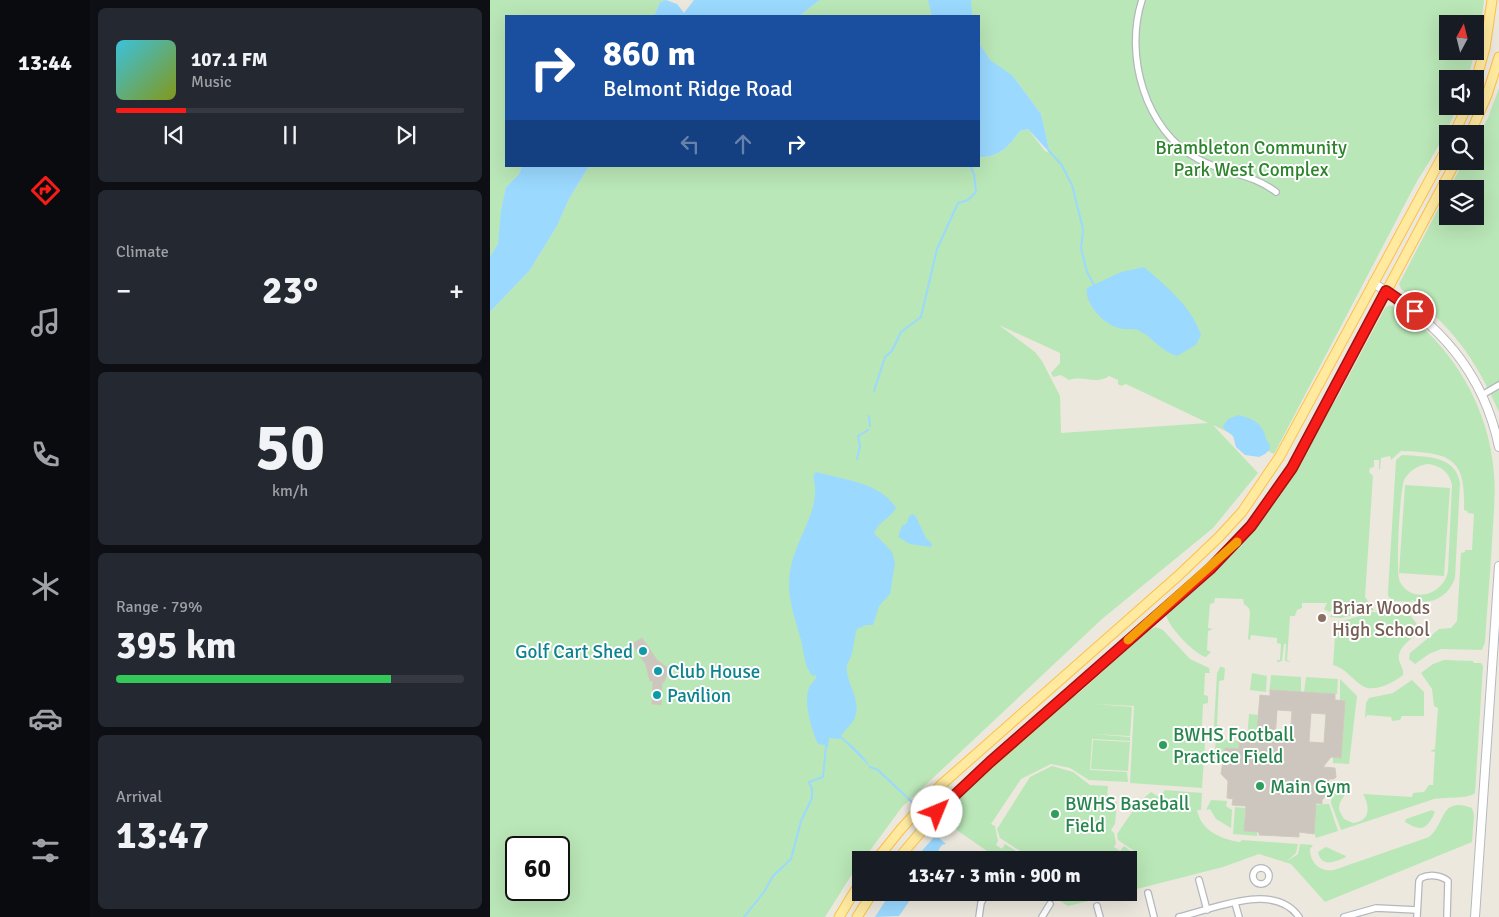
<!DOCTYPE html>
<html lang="en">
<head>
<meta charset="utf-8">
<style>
  :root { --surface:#171b24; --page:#242831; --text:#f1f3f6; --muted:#9ea1a6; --line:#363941; --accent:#f81c18 }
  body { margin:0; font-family:Signika,sans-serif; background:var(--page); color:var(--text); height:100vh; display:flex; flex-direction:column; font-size:19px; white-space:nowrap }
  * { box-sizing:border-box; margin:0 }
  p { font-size:16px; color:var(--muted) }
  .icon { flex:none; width:28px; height:28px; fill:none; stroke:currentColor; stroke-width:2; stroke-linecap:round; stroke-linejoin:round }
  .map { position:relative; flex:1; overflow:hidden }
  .sheet { display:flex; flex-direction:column; gap:8px; padding:8px; background:#0d0f14; width:400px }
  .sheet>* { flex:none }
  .guide { position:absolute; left:15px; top:15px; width:475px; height:152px; border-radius:0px; box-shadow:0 5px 20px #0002; background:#1a4fa0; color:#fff; overflow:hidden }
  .needle { width:32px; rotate:7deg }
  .controls { position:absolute; left:949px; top:15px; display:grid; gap:10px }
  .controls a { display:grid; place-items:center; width:45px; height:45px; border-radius:0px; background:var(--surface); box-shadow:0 5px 20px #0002; font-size:25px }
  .speed { position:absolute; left:15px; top:836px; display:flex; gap:10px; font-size:25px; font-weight:700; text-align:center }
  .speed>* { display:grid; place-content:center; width:65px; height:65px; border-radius:50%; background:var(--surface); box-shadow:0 5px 20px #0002; line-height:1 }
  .speed .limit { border:2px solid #111; border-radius:8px; background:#fff; color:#111 }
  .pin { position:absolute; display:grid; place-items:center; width:42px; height:42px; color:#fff; margin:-21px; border:2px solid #fff; border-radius:50%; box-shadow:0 1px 5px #0007 }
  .me { position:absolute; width:55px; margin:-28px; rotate:45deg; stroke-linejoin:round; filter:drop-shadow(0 0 4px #0008) }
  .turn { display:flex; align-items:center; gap:18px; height:105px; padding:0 15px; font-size:22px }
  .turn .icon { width:65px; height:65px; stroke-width:2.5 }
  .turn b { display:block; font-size:35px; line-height:42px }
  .lanes { display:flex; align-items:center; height:48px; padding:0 15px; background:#0003; justify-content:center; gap:25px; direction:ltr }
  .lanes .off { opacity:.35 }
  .big { font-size:38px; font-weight:700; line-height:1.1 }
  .sheet .card { flex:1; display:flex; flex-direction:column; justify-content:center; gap:8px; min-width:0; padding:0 18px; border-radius:8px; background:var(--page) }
  .sheet .dial { align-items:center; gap:0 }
  .dial b { font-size:65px; line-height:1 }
  .song { display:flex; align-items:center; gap:15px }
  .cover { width:60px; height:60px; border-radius:8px; background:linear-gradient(135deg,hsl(190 70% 55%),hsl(70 70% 35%)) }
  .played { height:5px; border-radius:2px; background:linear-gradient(90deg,var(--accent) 20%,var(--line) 20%) }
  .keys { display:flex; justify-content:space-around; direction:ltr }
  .heat { display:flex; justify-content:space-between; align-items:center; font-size:28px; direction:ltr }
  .charge { height:8px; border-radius:4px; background:linear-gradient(90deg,#34c759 79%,var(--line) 0) }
  .trip { position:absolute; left:362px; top:851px; width:285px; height:50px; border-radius:0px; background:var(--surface); box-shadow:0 5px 20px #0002; font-weight:700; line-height:50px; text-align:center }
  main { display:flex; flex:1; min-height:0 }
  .dock { display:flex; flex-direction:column; width:90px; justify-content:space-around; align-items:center; background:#090b0e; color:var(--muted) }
  .dock .icon { width:35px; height:35px }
  .dock .active { color:var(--accent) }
  .dock b { font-size:22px; color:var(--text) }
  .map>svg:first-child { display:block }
  .green { fill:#bae7b7; fill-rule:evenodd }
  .water { fill:#9bd9ff }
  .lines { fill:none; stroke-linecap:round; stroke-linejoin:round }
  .stream { stroke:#9bd9ff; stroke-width:2 }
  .building { fill:#ccc6bf; stroke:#d1c9bc; fill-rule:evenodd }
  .minor-casing { stroke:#b4b7bd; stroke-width:8 }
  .secondary-casing { stroke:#b4b9bf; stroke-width:10 }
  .primary-casing { stroke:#febf45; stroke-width:11 }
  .minor { stroke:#fff; stroke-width:5.5 }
  .secondary { stroke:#fff; stroke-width:8 }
  .primary { stroke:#ffeaa0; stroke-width:9 }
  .route-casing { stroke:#a11210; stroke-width:12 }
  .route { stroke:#f81c18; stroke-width:9 }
  .slow { stroke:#f59e0b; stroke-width:9 }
  .education-dot { fill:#8d6e63; stroke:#fff; stroke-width:2 }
  .culture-dot { fill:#0f9aa8; stroke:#fff; stroke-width:2 }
  .leisure-dot { fill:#2e9e5b; stroke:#fff; stroke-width:2 }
  .labels { text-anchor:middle; stroke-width:4; stroke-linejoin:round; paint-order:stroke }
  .park-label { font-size:19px; fill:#2d842c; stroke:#fff }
  .education-label { font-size:19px; fill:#785e54; stroke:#fff; text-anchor:start }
  .culture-label { font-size:19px; fill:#0d838f; stroke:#fff; text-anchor:start }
  .leisure-label { font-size:19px; fill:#27864d; stroke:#fff; text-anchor:start }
</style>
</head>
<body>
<main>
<nav class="dock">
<b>13:44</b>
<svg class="icon active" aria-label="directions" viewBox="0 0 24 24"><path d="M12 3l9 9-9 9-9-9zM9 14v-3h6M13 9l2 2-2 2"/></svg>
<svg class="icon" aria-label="music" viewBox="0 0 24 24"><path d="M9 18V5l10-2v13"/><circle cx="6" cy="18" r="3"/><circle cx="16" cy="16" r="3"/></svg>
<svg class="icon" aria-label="phone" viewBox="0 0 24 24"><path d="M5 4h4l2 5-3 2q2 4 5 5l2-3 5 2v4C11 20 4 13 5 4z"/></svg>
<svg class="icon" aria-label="climate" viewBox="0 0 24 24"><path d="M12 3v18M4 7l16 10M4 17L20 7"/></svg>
<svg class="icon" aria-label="car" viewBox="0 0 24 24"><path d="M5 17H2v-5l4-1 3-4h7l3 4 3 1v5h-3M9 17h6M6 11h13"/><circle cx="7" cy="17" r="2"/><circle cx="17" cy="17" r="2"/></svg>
<svg class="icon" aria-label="filters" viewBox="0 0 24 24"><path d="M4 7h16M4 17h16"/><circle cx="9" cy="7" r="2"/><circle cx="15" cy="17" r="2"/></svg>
</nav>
<section class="sheet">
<div class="card">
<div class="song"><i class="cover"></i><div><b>107.1 FM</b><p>Music</p></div></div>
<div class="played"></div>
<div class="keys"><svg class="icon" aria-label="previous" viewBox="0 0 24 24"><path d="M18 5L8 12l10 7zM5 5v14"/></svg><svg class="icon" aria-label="pause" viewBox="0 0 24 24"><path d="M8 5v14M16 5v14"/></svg><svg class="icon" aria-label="next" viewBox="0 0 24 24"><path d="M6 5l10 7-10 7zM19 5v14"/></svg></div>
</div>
<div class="card"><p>Climate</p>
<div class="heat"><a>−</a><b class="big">23°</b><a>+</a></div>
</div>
<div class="card dial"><b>50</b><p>km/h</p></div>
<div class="card"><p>Range · 79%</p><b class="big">395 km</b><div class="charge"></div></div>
<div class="card"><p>Arrival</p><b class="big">13:47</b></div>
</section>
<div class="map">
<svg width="1009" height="917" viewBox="0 0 1009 917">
  <rect width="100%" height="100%" fill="#ece8de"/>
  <g class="green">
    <polygon points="0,0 176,0 170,2 164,16 16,16 16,166 32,166 29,174 16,187 8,244 0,256"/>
    <path d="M 330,0 L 994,0 L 991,25 L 978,79 L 958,79 L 958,106 L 968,106 C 956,133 943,157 927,181 L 784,454 L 723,425 L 768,473 L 723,528 L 612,619 L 412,807 L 373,860 L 371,860 L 335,917 L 0,917 L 0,312 L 40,270 L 67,226 L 79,199 L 99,166 L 489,166 L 489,157 C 510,157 518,147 530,131 L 538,129 L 555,151 L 560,153 L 551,114 L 523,76 L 489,80 L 489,16 L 309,16 ZM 958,24 L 985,24 L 985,51 L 958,51 ZM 509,325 L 570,353 L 570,363 L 561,373 L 563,377 L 571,375 L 579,380 C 593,375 607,385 619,376 L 628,380 L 628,384 L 631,386 L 636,384 L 718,423 L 571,433 L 570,396 L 552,361 L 545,352 ZM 26,848 L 69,848 L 69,890 L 26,890 Z"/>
    <path d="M 1009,88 L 1009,412 C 984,356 961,324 911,289 L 909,284 L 957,192 L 958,216 L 985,216 L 985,189 L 959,189 L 974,161 L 985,161 L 985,140 L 998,118 Z"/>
    <path d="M 899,305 C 901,306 905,307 908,309 C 963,344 1000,410 1004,474 C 1006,497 1003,520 1002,543 C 1000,576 997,609 995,642 L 992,650 L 951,649 L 939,654 L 925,664 L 919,659 L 920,653 L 949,629 L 961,628 L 967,621 L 971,553 L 975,552 L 975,550 L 982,550 L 984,514 L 978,513 L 977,511 L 974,510 C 976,457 960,453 911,451 L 901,460 L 900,456 L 891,458 L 890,469 L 889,469 L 889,460 L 884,460 L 884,467 L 880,468 L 879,472 L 883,476 L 875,597 L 884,610 L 851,618 L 840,617 L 842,614 L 851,612 L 849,607 L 839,612 L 834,609 L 837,603 L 812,603 L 812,608 L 807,610 L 805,616 L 800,616 L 797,660 L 801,662 L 795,661 L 796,644 L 794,644 L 792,661 L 787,662 L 787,660 L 790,660 L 791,644 L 787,643 L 787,638 L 761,635 L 760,640 L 758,639 L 760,613 L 759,608 L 754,604 L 753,599 L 725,598 L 724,603 L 720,604 L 718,628 L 723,629 L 718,631 L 717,650 L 721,652 L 716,657 C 706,656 675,624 676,613 L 743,552 L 772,519 L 788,497 L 804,472 L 836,414 L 847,398 L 895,308 Z"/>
    <path d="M 912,455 C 934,457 965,454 970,483 L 965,578 C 958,598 940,606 920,600 L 924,602 L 903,601 L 898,596 L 898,592 L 906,593 L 898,592 L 906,460 ZM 939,464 C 951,466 960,473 962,485 L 958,571 C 954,594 923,605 910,582 C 905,573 910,490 914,480 C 920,470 928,465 939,464 Z"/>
    <polygon points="915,485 960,488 954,576 909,573"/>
    <path d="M 883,612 L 921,616 L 929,627 L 927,629 L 928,633 C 920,640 907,648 909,660 C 911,666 914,670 913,675 C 903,683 882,694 871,685 C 861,678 855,668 843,665 L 846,623 Z"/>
    <polygon points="666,627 673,630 700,659 719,668 720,673 715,673 714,695 718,696 718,703 713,704 712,726 716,728 712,788 640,783 644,706 605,704 642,707 640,736 602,734 640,737 640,741 602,739 600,770 637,772 638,782 599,780 580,768 561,764 531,779 501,824 505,826 508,841 506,845 512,849 515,844 526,851 524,854 536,860 510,860 448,817 460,803 567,708 589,693 659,630"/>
    <path d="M 954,660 L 983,661 L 984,663 L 991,663 L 993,666 L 985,793 C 979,799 954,797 944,799 L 851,830 L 841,803 L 842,791 L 848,790 L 846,787 L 842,787 L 844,782 L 859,784 C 858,796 849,797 849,810 L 854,819 L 863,823 C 881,821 880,806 873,794 L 922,797 L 923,793 L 934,792 L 939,785 L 943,785 L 945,752 L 940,751 L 945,749 L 948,708 L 944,706 L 942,689 L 931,673 L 943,664 Z"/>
    <polygon points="730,667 733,667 735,669 734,680 729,681 727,725 730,726 730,727 725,727 724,725 727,673"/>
    <polygon points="762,673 777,676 776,692 760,690"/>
    <polygon points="781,675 811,677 811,692 780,690 779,694"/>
    <polygon points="816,677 848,679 847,694 814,692"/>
    <polygon points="850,679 867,696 859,764 843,763 843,758 851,758 855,701 850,700"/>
    <polygon points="922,680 934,692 934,716 912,716 910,720 902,721 901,717 877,715 875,719 876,703 879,698 903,693"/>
    <polygon points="759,714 768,715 766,741 757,740"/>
    <polygon points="726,739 749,741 749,749 735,748 734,759 724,759"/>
    <polygon points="603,740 640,742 638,771 601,769"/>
    <path d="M 562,766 L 583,772 L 600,785 L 618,786 L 617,800 L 627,802 L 625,824 L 621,830 L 624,833 L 626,843 L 624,847 L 630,851 L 634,846 L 646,855 L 647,853 L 628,840 L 627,834 L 649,802 L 661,792 L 669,797 L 675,790 L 712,793 L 711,810 L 707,810 C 711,831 731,839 750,842 L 752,840 L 808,844 L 806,853 L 797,861 L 808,854 L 810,844 L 823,845 L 820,849 C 820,863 830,872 844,870 L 939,837 C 956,823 950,796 982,808 L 984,815 L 982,842 L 835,902 L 801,864 L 769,854 L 733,867 L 639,891 L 639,860 L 544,860 L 510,838 L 507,829 L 540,777 Z"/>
    <polygon points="721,800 737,801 736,806 742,810 741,828 726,819 720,809 716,810"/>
    <polygon points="836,804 839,804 848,831 826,838 824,832 825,805"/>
    <polygon points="745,807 755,808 754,831 767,832 767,836 743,834"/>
    <path d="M 942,810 L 945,812 C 937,830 931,832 915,822 L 916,819 Z"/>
    <path d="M 836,847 L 856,856 L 856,857 C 845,862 831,868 828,852 Z"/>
    <polygon points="557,893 632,893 578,906"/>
  </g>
  <g class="water">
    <polygon points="176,0 187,4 194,13 204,0 330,0 309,16 164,16 170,2"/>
    <polygon points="438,0 481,0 482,16 442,16"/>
    <path d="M 489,43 L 500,60 L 523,76 L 551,114 L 560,153 L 538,129 L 530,131 C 518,147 510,157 489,157 Z"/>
    <polygon points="32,166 99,166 79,199 67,226 40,270 0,312 0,256 8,244 11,211 16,187 29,174"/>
    <path d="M 654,267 C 676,286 702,307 711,335 L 706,345 L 687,356 C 670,351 663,337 648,330 C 642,328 635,330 629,328 C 614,325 594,303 597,288 L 631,272 Z"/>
    <path d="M 749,415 C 760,418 769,421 774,432 C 776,437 775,440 779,443 L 780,449 L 775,454 L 769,457 L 755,455 L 746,447 L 743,436 L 735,430 L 733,426 L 738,419 Z"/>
    <path d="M 326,472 C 353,480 390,482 406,508 C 401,518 390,520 384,533 L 402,552 L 405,563 L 400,594 L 389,606 L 383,625 L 376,625 L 367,629 C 364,638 364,648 361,656 C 359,662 356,664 357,671 C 358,687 371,699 365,717 C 363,724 355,729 351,736 C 361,745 374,755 380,767 L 352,739 L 339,738 L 338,748 L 335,745 L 328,744 C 322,731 313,703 319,688 C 320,685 324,681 326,678 L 326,675 L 323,676 C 314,668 314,651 311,640 C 305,617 296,597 300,572 C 304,539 333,510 323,476 Z"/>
    <polygon points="423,514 426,517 436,538 442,544 441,547 420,544 408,537 412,526 417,523 419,516"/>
    <polygon points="444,837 448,837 456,844 452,845 449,849 447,860 424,860"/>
    <polygon points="401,892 425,893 409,916 385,917"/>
  </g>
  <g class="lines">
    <g class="stream">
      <polyline points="559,151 571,164 582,185 593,229"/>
      <polyline points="593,231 591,248 597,272 604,285"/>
      <polyline points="384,391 395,357 402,351 411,332 431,317 447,249 468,203 478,200 486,192 484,174 480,166"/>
      <polyline points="379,416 380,426"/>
      <polyline points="367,459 370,446 368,436 378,430"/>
      <polyline points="380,767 388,770 422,802"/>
      <polyline points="254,917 274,892 283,876 301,859 311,821 322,798 322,789 319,782 333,777 336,746"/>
    </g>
  </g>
  <g class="building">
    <polygon points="152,638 167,660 179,669 174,682 172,682 171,705 162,704 163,681 160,681 156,665 142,644"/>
    <path d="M 780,690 L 845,694 L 845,700 L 855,701 L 851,758 L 841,757 L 833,767 L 845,768 L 846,777 L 844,779 L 839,779 L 838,794 L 832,800 L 832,804 L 826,803 L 824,834 L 809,832 L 809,837 L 769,835 L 769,832 L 754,831 L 756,806 L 742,805 L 743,799 L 737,798 L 738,781 L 731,774 L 735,748 L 749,749 L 749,742 L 766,743 L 770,695 L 780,696 ZM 787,710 L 802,711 L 800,741 L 785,740 ZM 821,713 L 836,714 L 834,743 L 819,742 Z"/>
  </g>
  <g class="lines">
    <g class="minor-casing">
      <g id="minor">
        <path d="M 652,0 C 634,55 655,131 708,159 C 733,173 763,174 786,192"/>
        <polyline points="992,395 1009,385"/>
        <polyline points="483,860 485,856"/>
        <circle cx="771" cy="876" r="8"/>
        <polyline points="709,880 717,910"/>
        <polyline points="480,892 492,900"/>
        <polyline points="658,893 664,917"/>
        <polyline points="745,903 749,917"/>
        <polyline points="607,906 610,917"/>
        <polyline points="489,917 491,903 497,892"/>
        <polyline points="552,917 560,904"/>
        <path d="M 689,917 C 724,909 784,881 809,917"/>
        <polyline points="854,917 886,908 927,910"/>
        <path d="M 927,917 L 929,881 L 931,878 C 939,874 951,875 958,881 L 957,917"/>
      </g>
    </g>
    <g class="secondary-casing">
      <g id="secondary">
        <path d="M 883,283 C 948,322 993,371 1009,447"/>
        <polyline points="985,917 1009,566"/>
      </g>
    </g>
    <g class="primary-casing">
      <g id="primary">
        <polyline points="985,84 995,48 1002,0"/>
        <polyline points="964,134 977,106"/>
        <polyline points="980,134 997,95 1009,57"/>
        <polyline points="386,860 411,829 451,785 688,576 729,537 752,512 790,456 958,146"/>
        <polyline points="407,860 457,801 720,569 761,526 802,468 966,161"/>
        <polyline points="349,917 371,881"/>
        <polyline points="367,917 383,892"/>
      </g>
    </g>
    <use href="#minor" class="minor"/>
    <use href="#secondary" class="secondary"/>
    <use href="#primary" class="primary"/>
  </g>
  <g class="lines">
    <g class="route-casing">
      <polyline id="route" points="447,812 500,762 720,569 761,526 802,468 896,291 925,311"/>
    </g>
    <use href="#route" class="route"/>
    <polyline class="slow" points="638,640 747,542"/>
  </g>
  <circle class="education-dot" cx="832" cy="618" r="5"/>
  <g class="culture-dot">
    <circle cx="153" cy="651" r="5"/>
    <circle cx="168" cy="671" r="5"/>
    <circle cx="167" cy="695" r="5"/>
  </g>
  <g class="leisure-dot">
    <circle cx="673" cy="745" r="5"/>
    <circle cx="770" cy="786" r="5"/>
    <circle cx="565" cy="814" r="5"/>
  </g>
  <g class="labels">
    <g class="park-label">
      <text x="761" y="154">Brambleton Community<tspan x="761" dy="22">Park West Complex</tspan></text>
    </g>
    <g class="education-label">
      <text x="842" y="614">Briar Woods<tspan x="842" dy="22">High School</tspan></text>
    </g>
    <g class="culture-label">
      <text x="143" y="658" text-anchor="end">Golf Cart Shed</text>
      <text x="178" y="678">Club House</text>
      <text x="177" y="702">Pavilion</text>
    </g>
    <g class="leisure-label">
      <text x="683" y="741">BWHS Football<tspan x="683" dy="22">Practice Field</tspan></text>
      <text x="780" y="793">Main Gym</text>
      <text x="575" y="810">BWHS Baseball<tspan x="575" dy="22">Field</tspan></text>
    </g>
  </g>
</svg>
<div class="controls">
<a><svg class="needle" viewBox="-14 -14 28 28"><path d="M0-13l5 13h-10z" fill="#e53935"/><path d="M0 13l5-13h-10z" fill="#9ea1a6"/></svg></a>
<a><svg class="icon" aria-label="sound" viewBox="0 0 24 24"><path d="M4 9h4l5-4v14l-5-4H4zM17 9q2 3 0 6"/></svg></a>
<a><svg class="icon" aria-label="search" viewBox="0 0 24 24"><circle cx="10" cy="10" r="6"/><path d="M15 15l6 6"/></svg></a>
<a><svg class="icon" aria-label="layers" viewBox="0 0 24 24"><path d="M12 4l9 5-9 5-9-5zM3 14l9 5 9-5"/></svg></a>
</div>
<div class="speed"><div class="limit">60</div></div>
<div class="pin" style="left:925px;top:311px;background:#d93025"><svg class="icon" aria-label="arrive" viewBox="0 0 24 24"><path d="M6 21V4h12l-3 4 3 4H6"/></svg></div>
<svg class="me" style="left:447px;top:812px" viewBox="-20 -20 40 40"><circle r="19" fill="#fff"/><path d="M0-13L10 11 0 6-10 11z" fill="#f81c18"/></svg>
<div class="trip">13:47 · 3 min · 900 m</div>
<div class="guide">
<div class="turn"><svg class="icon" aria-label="right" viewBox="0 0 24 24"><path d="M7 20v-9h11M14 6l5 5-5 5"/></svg><div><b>860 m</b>Belmont Ridge Road</div></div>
<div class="lanes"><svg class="icon off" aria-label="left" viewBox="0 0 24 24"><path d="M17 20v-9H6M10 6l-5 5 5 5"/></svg><svg class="icon off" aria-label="ahead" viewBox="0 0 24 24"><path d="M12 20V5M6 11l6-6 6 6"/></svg><svg class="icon" aria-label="right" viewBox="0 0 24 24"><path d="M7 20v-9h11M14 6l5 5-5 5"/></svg></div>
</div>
</div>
</main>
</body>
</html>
